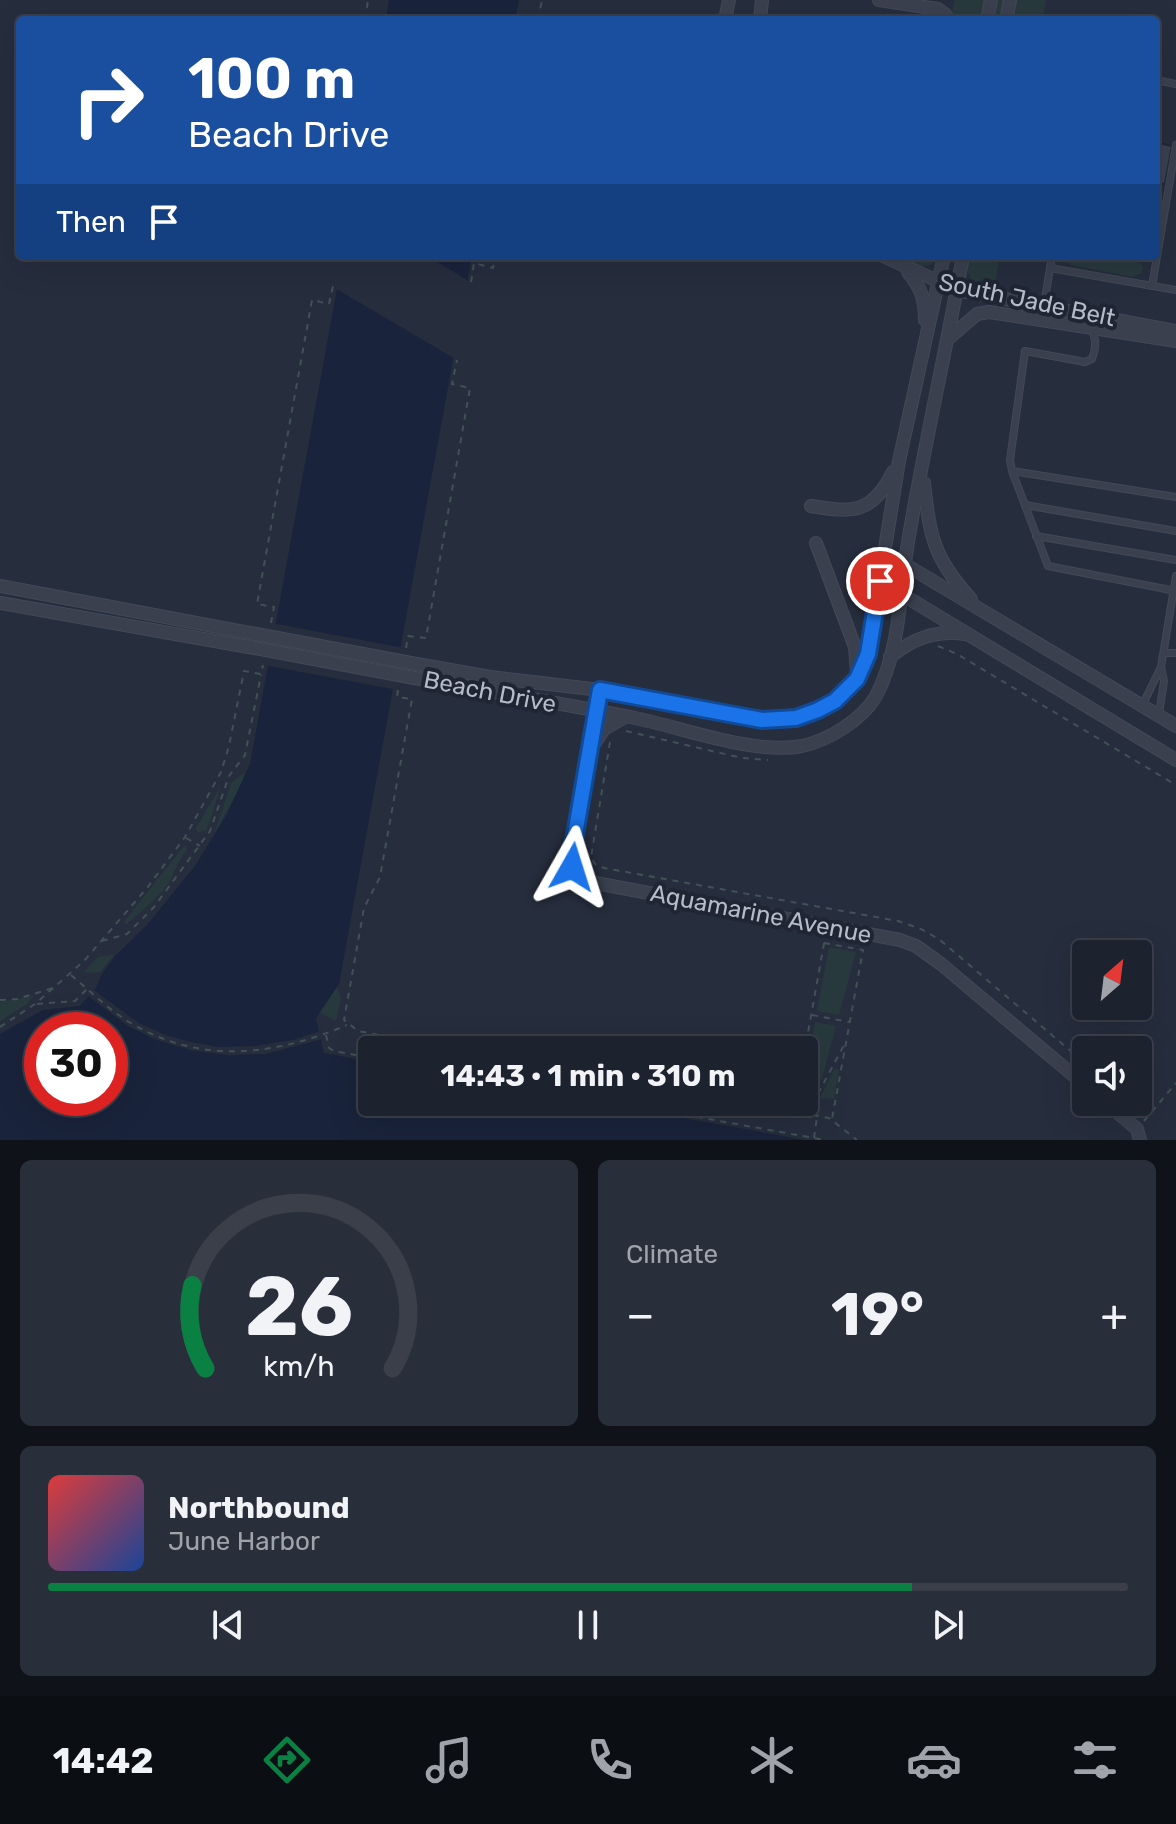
<!DOCTYPE html>
<html lang="en">
<head>
<meta charset="utf-8">
<style>
  :root { --surface:#1c222e; --page:#292f3a; --text:#f1f3f6; --muted:#a0a4aa; --line:#3a3f4a; --accent:#0b8043 }
  body { margin:0; font-family:Rubik,sans-serif; background:var(--page); color:var(--text); height:100vh; display:flex; flex-direction:column; font-size:30px; white-space:nowrap }
  * { box-sizing:border-box; margin:0 }
  p { font-size:26px; color:var(--muted) }
  .icon { flex:none; width:44px; height:44px; fill:none; stroke:currentColor; stroke-width:2; stroke-linecap:round; stroke-linejoin:round }
  .map { position:relative; height:1140px; overflow:hidden }
  .panel { display:flex; flex-direction:column; gap:20px; padding:20px; background:#0f1319; flex:1 }
  .panel>* { flex:none }
  .guide { position:absolute; left:16px; top:16px; width:1144px; height:244px; border-radius:8px; box-shadow:0 8px 32px #0002,0 0 0 2px var(--line); background:#1a4fa0; color:#fff; overflow:hidden }
  .needle { width:52px; rotate:28deg }
  .fabs { position:absolute; left:1072px; top:940px; display:grid; gap:16px }
  .fabs a { display:grid; place-items:center; width:80px; height:80px; border-radius:8px; background:var(--surface); box-shadow:0 8px 32px #0002,0 0 0 2px var(--line); font-size:40px }
  .speed { position:absolute; left:24px; top:1012px; display:flex; gap:16px; font-size:40px; font-weight:700; text-align:center }
  .speed>* { display:grid; place-content:center; width:104px; height:104px; border-radius:50%; background:var(--surface); box-shadow:0 8px 32px #0002,0 0 0 2px var(--line); line-height:1 }
  .speed .limit { border:12px solid #d22; background:#fff; color:#111 }
  .pin { position:absolute; display:grid; place-items:center; width:68px; height:68px; color:#fff; margin:-34px; border:4px solid #fff; border-radius:50%; box-shadow:0 2px 8px #0007 }
  .me { position:absolute; width:88px; margin:-44px; rotate:6deg; stroke-linejoin:round; filter:drop-shadow(0 0 6px #0008) }
  .turn { display:flex; align-items:center; gap:28px; height:168px; padding:0 40px; font-size:36px }
  .turn .icon { width:104px; height:104px; stroke-width:2.5 }
  .turn b { display:block; font-size:56px; line-height:68px }
  .then { display:flex; align-items:center; height:76px; padding:0 40px; background:#0003; gap:16px; font-size:30px }
  .big { font-size:60px; font-weight:700; line-height:1.1 }
  .panel .tile { flex:1; display:flex; flex-direction:column; justify-content:center; gap:12px; min-width:0; padding:0 28px; border-radius:12px; background:var(--page) }
  .panel .dial { align-items:center; gap:0 }
  .dial svg { height:208px; overflow:visible; fill:none; stroke:var(--line); stroke-width:7; stroke-linecap:round; text-anchor:middle }
  .dial text { fill:var(--text); stroke:none }
  .song { display:flex; align-items:center; gap:24px }
  .cover { width:96px; height:96px; border-radius:12px; background:linear-gradient(135deg,hsl(0 70% 55%),hsl(220 70% 35%)) }
  .played { height:8px; border-radius:4px; background:linear-gradient(90deg,var(--accent) 80%,var(--line) 80%) }
  .keys { display:flex; justify-content:space-around; direction:ltr }
  .heat { display:flex; justify-content:space-between; align-items:center; font-size:44px; direction:ltr }
  .panel .tiles { flex:1; display:grid; gap:20px; grid-template-columns:1fr 1fr }
  .tile:last-child { grid-column:span 2 }
  .trip { position:absolute; left:358px; top:1036px; width:460px; height:80px; border-radius:8px; background:var(--surface); box-shadow:0 8px 32px #0002,0 0 0 2px var(--line); font-weight:700; line-height:80px; text-align:center }
  .dock { display:flex; height:128px; justify-content:space-around; align-items:center; background:#0b0e12; color:var(--muted) }
  .dock .icon { width:56px; height:56px }
  .dock .current { color:var(--accent) }
  .dock b { font-size:36px; color:var(--text) }
  .map>svg:first-child { display:block }
  .green { fill:#28393e }
  .water { fill:#19233b; fill-rule:evenodd }
  .pier { fill:#262d3d }
  .building { fill:#384153; stroke:#212735; stroke-width:2 }
  .lines { fill:none; stroke-linecap:round; stroke-linejoin:round }
  .service-casing { stroke:#434957; stroke-width:8 }
  .minor-casing { stroke:#434957; stroke-width:14 }
  .path { stroke:#415256; stroke-width:2; stroke-dasharray:6 6; stroke-linecap:butt }
  .service { stroke:#3a404e; stroke-width:6 }
  .minor { stroke:#3a404e; stroke-width:12 }
  .minor-bridge-casing { stroke:#434957; stroke-width:14; stroke-linecap:butt }
  .minor-bridge { stroke:#3a404e; stroke-width:12 }
  .route-casing { stroke:#114b97; stroke-width:20 }
  .route { stroke:#1a73e8; stroke-width:14 }
  .labels { text-anchor:middle; stroke-width:8; stroke-linejoin:round; paint-order:stroke }
  .street-label { font-size:24px; fill:#b6bbc8; stroke:#1f2533 }
</style>
</head>
<body>
<div class="map">
<svg width="1176" height="1140" viewBox="0 0 1176 1140">
  <rect width="100%" height="100%" fill="#262d3d"/>
  <g class="green">
    <polygon points="954,0 1046,0 1043,20 951,20"/>
    <path d="M 908,256 L 939,256 C 930,270 921,268 907,260 Z"/>
    <path d="M 952,256 L 1000,256 L 993,294 C 973,287 967,279 966,259 Z"/>
    <polygon points="1063,256 1122,256 1139,260 1143,268 1141,273 1133,277 1071,265 1066,263"/>
    <polygon points="245,772 242,783 214,835 231,783"/>
    <polygon points="221,786 207,830 197,833 196,828"/>
    <path d="M 183,847 L 186,846 L 187,849 C 180,859 176,867 172,877 C 166,892 139,913 127,924 L 123,923 Z"/>
    <polygon points="829,947 856,952 839,1015 817,1011"/>
    <polygon points="114,955 100,972 83,973 98,957"/>
    <polygon points="337,987 341,999 336,1021 319,1012"/>
    <polygon points="33,996 27,1004 0,1021 0,1002"/>
    <polygon points="815,1022 836,1026 822,1079 805,1076"/>
    <polygon points="834,1069 839,1070 834,1099 820,1098"/>
    <polygon points="690,1102 723,1102 764,1109 763,1115"/>
  </g>
  <g class="water">
    <polygon points="389,0 519,0 515,20 386,20"/>
    <path d="M 343,256 L 472,256 L 339,984 L 316,1018 L 324,1053 L 372,1062 L 372,1102 L 595,1102 L 805,1140 L 0,1140 L 0,1034 L 43,1010 L 80,1006 L 96,988 L 102,974 L 115,956 L 147,925 L 195,866 L 227,814 L 250,764 ZM 42,1030 L 110,1030 L 110,1098 L 42,1098 Z"/>
  </g>
  <g class="pier">
    <polygon points="339,256 427,256 471,282 457,360 333,287"/>
    <polygon points="272,623 404,648 397,690 264,665"/>
    <polygon points="94,990 139,1023 165,1035 191,1042 218,1047 255,1046 293,1040 320,1031 323,1039 265,1054 227,1055 190,1050 154,1039 128,1026 88,996"/>
  </g>
  <polygon class="building" points="1158,143 1172,146 1165,184 1156,183"/>
  <g class="lines">
    <g class="service-casing">
      <g id="service">
        <polyline points="1156,80 1176,84"/>
        <polyline points="1050,268 1176,290"/>
        <polyline points="1152,286 1176,145"/>
        <polyline points="1044,305 1052,256"/>
        <path d="M 1094,314 L 1091,329 C 1097,340 1096,347 1092,359 L 1085,362 L 1025,351 L 1010,460 L 1012,471 L 1176,497"/>
        <polyline points="1012,471 1048,566 1176,591"/>
        <polyline points="1025,505 1176,531"/>
        <polyline points="1036,536 1176,560"/>
        <polyline points="1164,653 1176,653"/>
        <polyline points="1142,706 1161,667"/>
        <polyline points="1159,714 1164,681 1161,667 1176,576"/>
      </g>
    </g>
    <g class="minor-casing">
      <g id="minor">
        <polyline points="879,0 938,9 946,15 945,20"/>
        <polyline points="725,20 729,0"/>
        <polyline points="760,20 762,0"/>
        <polyline points="987,20 991,0"/>
        <polyline points="1006,20 1010,0"/>
        <polyline points="883,256 957,290 1176,331"/>
        <path d="M 908,272 C 921,288 925,299 925,320"/>
        <polyline points="949,338 977,314 989,312 1176,341"/>
        <path d="M 924,483 C 930,536 933,558 971,599"/>
        <path d="M 811,506 C 853,513 872,514 893,472"/>
        <polyline points="816,543 855,647 857,672"/>
        <polyline points="884,552 1176,726"/>
        <polyline points="880,581 1176,760"/>
        <polyline points="0,586 256,634"/>
        <polyline points="0,603 254,648"/>
        <path d="M 890,657 C 914,638 935,630 966,634"/>
        <polyline points="411,663 490,677 600,690 744,718 782,720 818,710 835,701 857,679 868,654 899,461 944,256"/>
        <path d="M 409,677 C 484,691 560,703 635,718 C 684,728 754,755 802,746 C 829,740 862,720 876,696 C 900,651 900,592 908,542 C 924,446 946,351 963,256"/>
        <polyline points="600,690 571,858 578,878 590,882 900,940 916,946 941,964 1086,1086"/>
        <polyline points="593,746 604,729 625,717"/>
        <polyline points="1105,1102 1137,1129 1140,1140"/>
      </g>
    </g>
    <g class="path">
      <polyline points="365,20 368,0"/>
      <polyline points="538,20 542,0"/>
      <polyline points="471,282 474,263 493,268 495,256"/>
      <polyline points="271,623 274,607 257,604 312,300 329,304 333,286"/>
      <polyline points="938,646 957,654 1176,785"/>
      <polyline points="406,648 408,636 426,638 470,388 452,384 457,360"/>
      <polyline points="398,690 397,697 412,699 380,877 364,908 344,1020 358,1031 460,1050"/>
      <polyline points="626,731 742,758 768,760"/>
      <polyline points="610,742 591,857 595,864 604,868 898,921 921,929 940,940 1086,1064"/>
      <polyline points="186,838 200,846"/>
      <polyline points="102,941 127,934 154,907 210,831 229,776 245,755 261,675"/>
      <polyline points="824,943 863,950 832,1119"/>
      <path d="M 71,975 C 90,991 108,1009 129,1022 C 200,1065 274,1056 347,1025"/>
      <polyline points="0,1000 17,999 53,988"/>
      <polyline points="37,1004 75,1001 86,990"/>
      <polyline points="812,1015 849,1022"/>
      <polyline points="0,1027 35,1004 84,961 147,888 185,837 221,772 229,746 244,671 261,674 263,665"/>
      <polyline points="326,1035 329,1048 334,1051 372,1058"/>
      <polyline points="386,1050 388,1038"/>
      <polyline points="804,1055 825,938"/>
      <polyline points="804,1087 820,1090 844,1045"/>
      <polyline points="614,1102 825,1140"/>
      <polyline points="742,1102 829,1118 857,1140"/>
      <polyline points="1130,1102 1147,1116"/>
      <polyline points="794,1112 796,1102"/>
      <polyline points="1144,1121 1176,1083"/>
      <polyline points="814,1138 817,1117"/>
    </g>
    <use href="#service" class="service"/>
    <use href="#minor" class="minor"/>
    <g class="minor-bridge-casing">
      <g id="minor-bridge">
        <polyline points="256,634 411,663"/>
        <polyline points="254,648 409,677"/>
      </g>
    </g>
    <use href="#minor-bridge" class="minor-bridge"/>
  </g>
  <g class="lines">
    <g class="route-casing">
      <polyline id="route" points="572,867 571,858 600,690 762,720 796,718 818,710 835,701 857,679 868,654 880,581"/>
    </g>
    <use href="#route" class="route"/>
  </g>
  <g class="labels">
    <g class="street-label">
      <text transform="translate(1027 300) rotate(12)" y="8">South Jade Belt</text>
      <text transform="translate(490 692) rotate(11)" y="8">Beach Drive</text>
      <text transform="translate(761 914) rotate(11)" y="8">Aquamarine Avenue</text>
    </g>
  </g>
</svg>
<div class="fabs">
<a><svg class="needle" viewBox="-14 -14 28 28"><path d="M0-13l5 13h-10z" fill="#e53935"/><path d="M0 13l5-13h-10z" fill="#a0a4aa"/></svg></a>
<a><svg class="icon" aria-label="sound" viewBox="0 0 24 24"><path d="M4 9h4l5-4v14l-5-4H4zM17 9q2 3 0 6"/></svg></a>
</div>
<div class="speed"><div class="limit">30</div></div>
<div class="pin" style="left:880px;top:581px;background:#d93025"><svg class="icon" aria-label="arrive" viewBox="0 0 24 24"><path d="M6 21V4h12l-3 4 3 4H6"/></svg></div>
<svg class="me" style="left:572px;top:867px" viewBox="-20 -20 40 40"><path d="M0-17L14 15 0 8-14 15z" fill="#1a73e8" stroke="#fff" stroke-width="4"/></svg>
<div class="trip">14:43 · 1 min · 310 m</div>
<div class="guide">
<div class="turn"><svg class="icon" aria-label="right" viewBox="0 0 24 24"><path d="M7 20v-9h11M14 6l5 5-5 5"/></svg><div><b>100 m</b>Beach Drive</div></div>
<div class="then">Then<svg class="icon" aria-label="arrive" viewBox="0 0 24 24"><path d="M6 21V4h12l-3 4 3 4H6"/></svg></div>
</div>
</div>
<section class="panel">
<div class="tiles">
<div class="tile dial"><svg viewBox="0 0 100 80">
<path d="M14 69A42 42 0 1 1 86 69"/>
<path d="M14 69A42 42 0 0 1 9 37" stroke="#0b8043"/>
<text x="50" y="56" font-size="32" font-weight="700">26</text>
<text x="50" y="72" font-size="11">km/h</text>
</svg></div>
<div class="tile"><p>Climate</p>
<div class="heat"><a>−</a><b class="big">19°</b><a>+</a></div>
</div>
<div class="tile">
<div class="song"><i class="cover"></i><div><b>Northbound</b><p>June Harbor</p></div></div>
<div class="played"></div>
<div class="keys"><svg class="icon" aria-label="previous" viewBox="0 0 24 24"><path d="M18 5L8 12l10 7zM5 5v14"/></svg><svg class="icon" aria-label="pause" viewBox="0 0 24 24"><path d="M8 5v14M16 5v14"/></svg><svg class="icon" aria-label="next" viewBox="0 0 24 24"><path d="M6 5l10 7-10 7zM19 5v14"/></svg></div>
</div>
</div>
</section>
<nav class="dock">
<b>14:42</b>
<svg class="icon current" aria-label="directions" viewBox="0 0 24 24"><path d="M12 3l9 9-9 9-9-9zM9 14v-3h6M13 9l2 2-2 2"/></svg>
<svg class="icon" aria-label="music" viewBox="0 0 24 24"><path d="M9 18V5l10-2v13"/><circle cx="6" cy="18" r="3"/><circle cx="16" cy="16" r="3"/></svg>
<svg class="icon" aria-label="phone" viewBox="0 0 24 24"><path d="M5 4h4l2 5-3 2q2 4 5 5l2-3 5 2v4C11 20 4 13 5 4z"/></svg>
<svg class="icon" aria-label="climate" viewBox="0 0 24 24"><path d="M12 3v18M4 7l16 10M4 17L20 7"/></svg>
<svg class="icon" aria-label="car" viewBox="0 0 24 24"><path d="M5 17H2v-5l4-1 3-4h7l3 4 3 1v5h-3M9 17h6M6 11h13"/><circle cx="7" cy="17" r="2"/><circle cx="17" cy="17" r="2"/></svg>
<svg class="icon" aria-label="filters" viewBox="0 0 24 24"><path d="M4 7h16M4 17h16"/><circle cx="9" cy="7" r="2"/><circle cx="15" cy="17" r="2"/></svg>
</nav>
</body>
</html>
